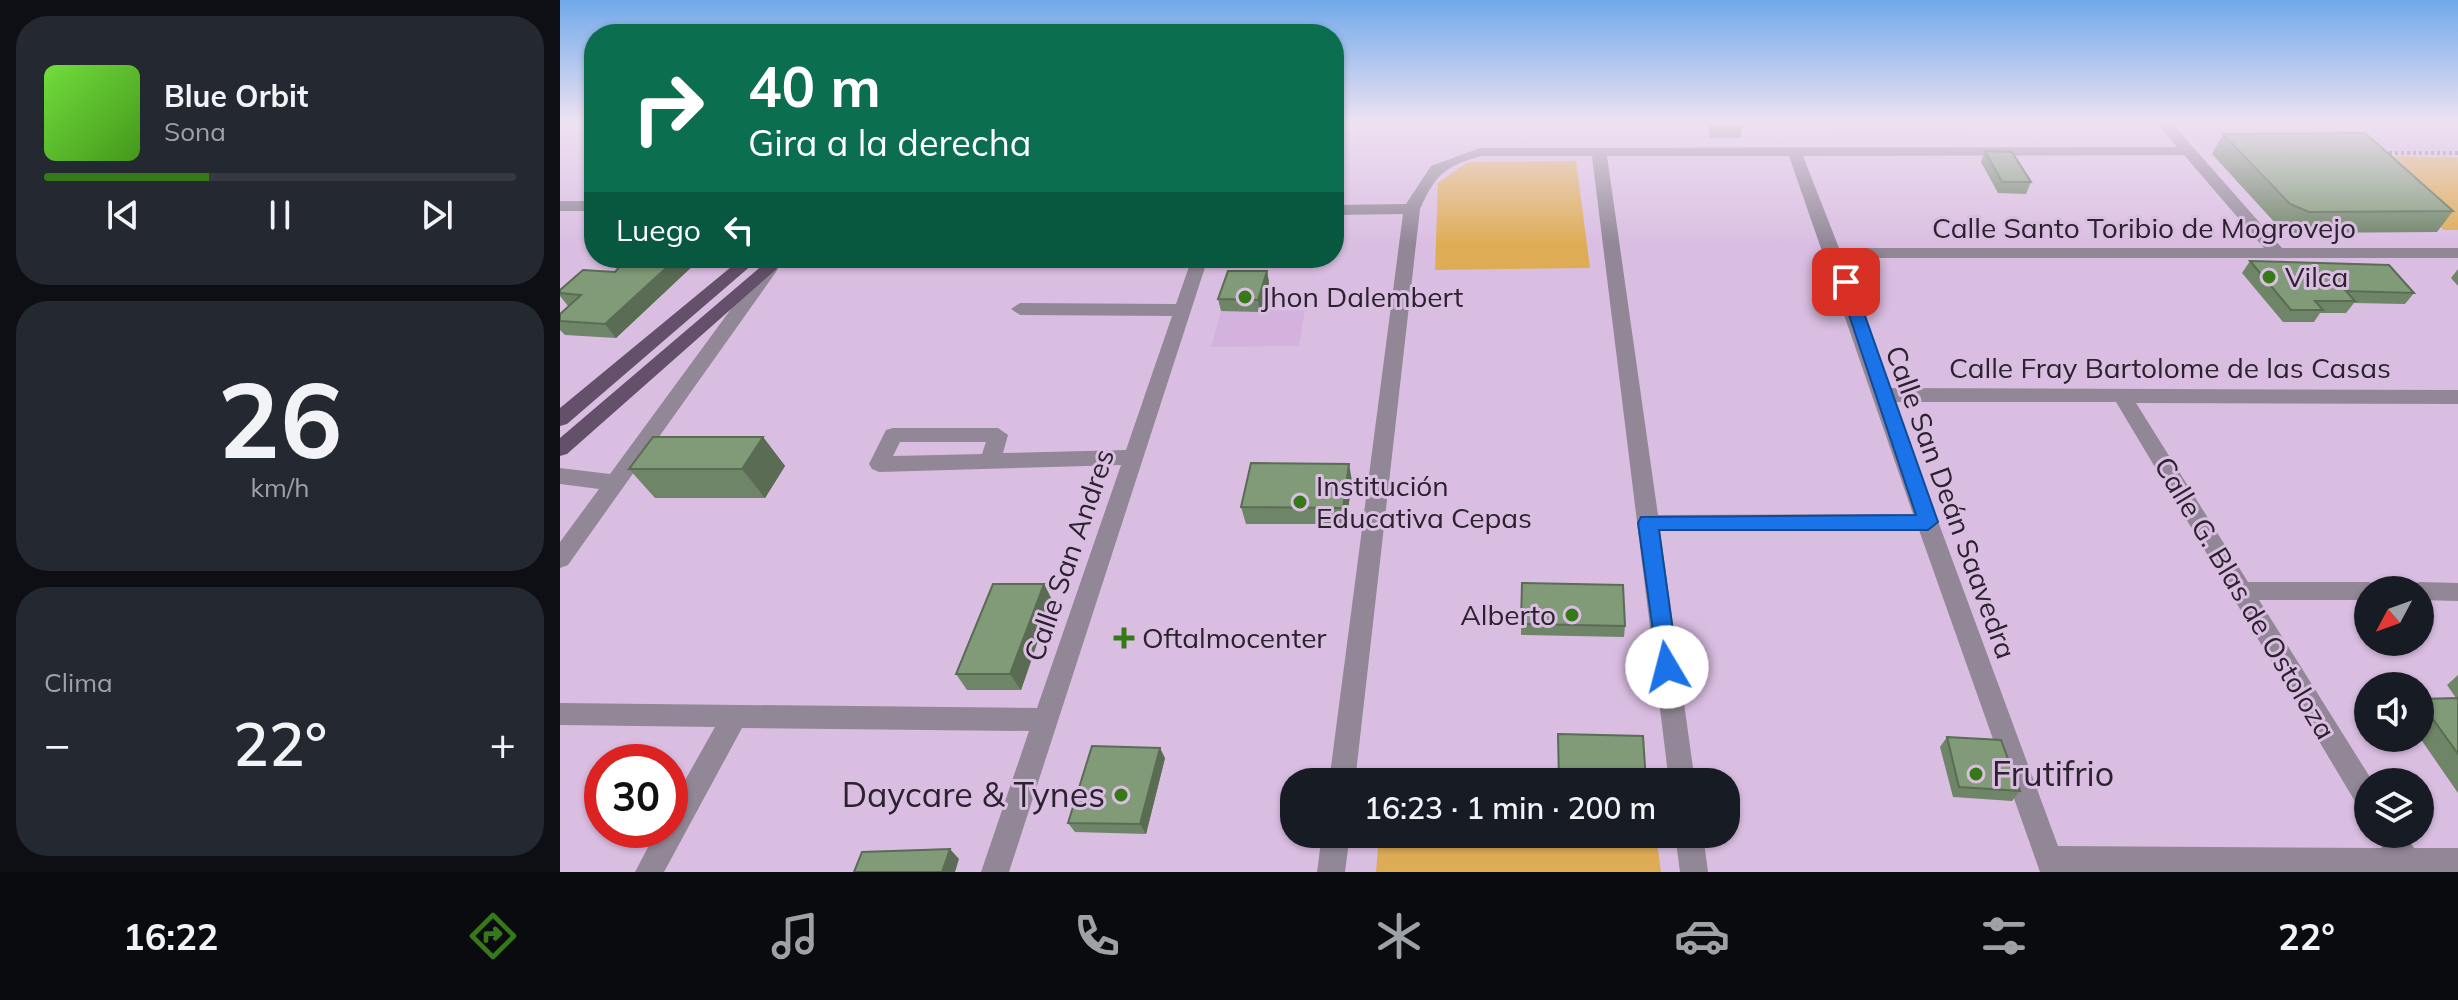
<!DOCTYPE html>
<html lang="es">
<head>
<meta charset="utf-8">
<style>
  :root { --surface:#171b24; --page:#242831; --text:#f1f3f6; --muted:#9ea1a6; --line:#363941; --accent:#367919 }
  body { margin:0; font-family:Mulish,sans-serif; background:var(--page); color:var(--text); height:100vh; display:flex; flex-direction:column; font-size:30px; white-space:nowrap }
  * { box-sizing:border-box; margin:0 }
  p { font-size:26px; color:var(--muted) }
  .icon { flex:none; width:44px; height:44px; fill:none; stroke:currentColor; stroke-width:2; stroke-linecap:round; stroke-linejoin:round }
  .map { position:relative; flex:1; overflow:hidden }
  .drawer { display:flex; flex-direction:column; gap:16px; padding:16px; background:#0d0f14; width:560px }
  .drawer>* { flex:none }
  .banner { position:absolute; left:24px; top:24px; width:760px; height:244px; border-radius:32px; box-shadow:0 2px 6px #0004; background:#0b6e4f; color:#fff; overflow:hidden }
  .needle { width:52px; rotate:229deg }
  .fabs { position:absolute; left:1794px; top:576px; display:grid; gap:16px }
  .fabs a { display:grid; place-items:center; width:80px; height:80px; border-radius:50%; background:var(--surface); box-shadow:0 2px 6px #0004; font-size:40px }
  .speed { position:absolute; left:24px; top:744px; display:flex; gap:16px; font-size:40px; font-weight:700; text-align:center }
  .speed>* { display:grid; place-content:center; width:104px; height:104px; border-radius:50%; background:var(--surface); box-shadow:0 2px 6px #0004; line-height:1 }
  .speed .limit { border:12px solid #d22; background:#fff; color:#111 }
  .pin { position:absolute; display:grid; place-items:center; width:68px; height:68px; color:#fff; margin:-34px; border-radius:16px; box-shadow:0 4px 12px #0006 }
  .me { position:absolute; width:88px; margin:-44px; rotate:352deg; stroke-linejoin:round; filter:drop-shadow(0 0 6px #0008) }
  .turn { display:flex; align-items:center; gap:28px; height:168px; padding:0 32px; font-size:36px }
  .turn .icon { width:104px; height:104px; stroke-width:2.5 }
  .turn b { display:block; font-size:56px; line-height:68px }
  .then { display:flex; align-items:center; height:76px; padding:0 32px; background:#0003; gap:16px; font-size:30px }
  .big { font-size:60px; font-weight:600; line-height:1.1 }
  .drawer .tile { flex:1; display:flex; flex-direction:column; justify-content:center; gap:12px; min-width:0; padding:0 28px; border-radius:32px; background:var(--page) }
  .drawer .dial { align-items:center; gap:0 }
  .dial b { font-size:104px; line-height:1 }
  .song { display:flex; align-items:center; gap:24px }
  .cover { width:96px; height:96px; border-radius:12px; background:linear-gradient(135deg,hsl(100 70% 55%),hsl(100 70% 35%)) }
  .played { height:8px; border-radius:4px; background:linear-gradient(90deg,var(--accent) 35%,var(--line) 35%) }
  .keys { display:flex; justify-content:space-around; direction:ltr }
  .heat { display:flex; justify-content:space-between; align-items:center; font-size:44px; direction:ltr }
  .trip { position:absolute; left:720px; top:768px; width:460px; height:80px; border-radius:32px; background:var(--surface); box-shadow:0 2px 6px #0004; font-weight:600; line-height:80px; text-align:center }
  .tab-bar { display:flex; height:128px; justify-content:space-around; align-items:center; background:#090b0e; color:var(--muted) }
  .tab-bar .icon { width:56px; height:56px }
  .tab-bar .current { color:var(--accent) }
  .tab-bar b { font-size:36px; color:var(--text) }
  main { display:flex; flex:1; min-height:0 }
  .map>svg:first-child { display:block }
  .built { fill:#d3b3dd }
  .green { fill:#dfac56 }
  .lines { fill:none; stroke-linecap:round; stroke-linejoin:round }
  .path { stroke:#7c6a81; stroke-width:4; stroke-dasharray:3 3; stroke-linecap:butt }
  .minor { fill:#928796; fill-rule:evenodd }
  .major { fill:#64506a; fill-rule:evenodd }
  .wall { fill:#6f8567 }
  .shaded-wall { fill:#5a6c54 }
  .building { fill:#819b78; stroke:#5a6c54; stroke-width:2 }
  .route { fill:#1a73e8; stroke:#114b97; stroke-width:2 }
  .poi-dot { fill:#367919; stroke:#dabee2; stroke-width:3 }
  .labels { text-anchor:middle; stroke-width:6; stroke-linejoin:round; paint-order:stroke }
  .street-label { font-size:28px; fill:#2c222f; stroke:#dabee2 }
  .poi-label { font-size:28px; fill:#2c222f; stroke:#dabee2; text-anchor:start }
  .near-poi-label { font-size:34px; fill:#2c222f; stroke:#dabee2; text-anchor:start }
</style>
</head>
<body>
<main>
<section class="drawer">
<div class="tile">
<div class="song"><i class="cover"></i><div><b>Blue Orbit</b><p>Sona</p></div></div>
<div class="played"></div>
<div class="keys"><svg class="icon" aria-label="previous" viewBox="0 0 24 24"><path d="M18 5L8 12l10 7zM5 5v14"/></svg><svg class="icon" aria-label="pause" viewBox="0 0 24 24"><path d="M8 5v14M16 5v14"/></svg><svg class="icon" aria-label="next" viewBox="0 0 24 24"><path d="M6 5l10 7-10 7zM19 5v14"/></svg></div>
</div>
<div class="tile dial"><b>26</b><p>km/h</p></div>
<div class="tile"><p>Clima</p>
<div class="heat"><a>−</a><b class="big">22°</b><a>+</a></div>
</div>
</section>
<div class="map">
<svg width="1898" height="872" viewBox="0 0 1898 872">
  <rect width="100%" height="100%" fill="#dabee2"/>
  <g class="built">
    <polygon points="1266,122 1400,122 1409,138 1271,137"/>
    <polygon points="1620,122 1898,122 1898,151 1643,151"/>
    <polygon points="745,310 739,346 651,347 661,311"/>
  </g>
  <g class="green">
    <polygon points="1799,156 1898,157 1898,230 1884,230"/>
    <polygon points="1016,161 1030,268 875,270 878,183 908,162"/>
    <polygon points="819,834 1096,834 1101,872 816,872"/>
  </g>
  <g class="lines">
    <polyline class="path" points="1823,153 1898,153"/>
    <g class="minor">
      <path d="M 1596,122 L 1611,122 L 1722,248 L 1898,248 L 1898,258 L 1283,258 L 1330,388 L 1898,390 L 1898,404 L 1576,403 L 1688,582 L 1808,582 L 1816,584 L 1819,590 L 1808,590 L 1808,600 L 1699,600 L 1813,782 L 1808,782 L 1808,812 L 1799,808 L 1556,402 L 1334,402 L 1498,846 L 1822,848 L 1815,834 L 1845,834 L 1854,848 L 1898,848 L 1898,872 L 1480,872 L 1359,530 L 1100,531 L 1135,782 L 1109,782 L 1032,156 L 921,156 C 884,167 876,174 860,209 L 795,782 L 769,782 L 843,214 L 774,215 L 774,205 L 846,204 L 871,166 L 920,148 L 1617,147 ZM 1624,155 L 1704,248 L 1279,248 L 1243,156 ZM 1047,156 L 1229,156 L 1353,514 L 1098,515 Z"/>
      <rect x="0" y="201" width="34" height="10"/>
      <path d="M 632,258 L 648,258 L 449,872 L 421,872 L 469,731 L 182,728 L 104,872 L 75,872 L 97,830 L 110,830 L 110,807 L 155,727 L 0,725 L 0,703 L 477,708 L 561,465 L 319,472 L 312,469 L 309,464 L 326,430 L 333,428 L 438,428 L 448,435 L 443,453 L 566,450 L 612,316 L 460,315 L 451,309 L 460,303 L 616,304 ZM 340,442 L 426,442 L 422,454 L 333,456 Z"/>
      <polygon points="210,263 218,268 216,272 8,565 0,568 0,542 39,489 0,484 0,468 50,474 204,264"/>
      <polygon points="1860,582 1898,583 1898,601 1860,600 1860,590 1849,590 1852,584"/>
      <polygon points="762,834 790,834 785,872 757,872"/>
      <polygon points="1115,834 1143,834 1148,872 1120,872"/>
    </g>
    <g class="major">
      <polygon points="182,258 200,258 7,424 0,426 0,408"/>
      <polygon points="211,258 229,258 7,454 0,456 0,438"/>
    </g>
  </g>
  <g class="wall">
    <polygon points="1147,122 1180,122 1182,127 1180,138 1150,138"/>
    <polygon points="1663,134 1893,211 1877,232 1735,233 1717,225 1652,154"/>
    <polygon points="1425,151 1471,182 1466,194 1438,193 1421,162"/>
    <polygon points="67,258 150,258 147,260 139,260 56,338 5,335 0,330 0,314 8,306 0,296 0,290 55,272"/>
    <polygon points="1690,261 1854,293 1845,304 1794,303 1786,313 1760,313 1754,322 1723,322 1682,273"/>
    <polygon points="1898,269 1898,286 1891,278"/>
    <polygon points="707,271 709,283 700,312 661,311 658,299"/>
    <polygon points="203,437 225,466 205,498 95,498 69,469"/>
    <polygon points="792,481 786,524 686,524 681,507"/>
    <polygon points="962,583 1065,626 1064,637 961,635"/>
    <polygon points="484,584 492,600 461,690 407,690 396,674"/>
    <polygon points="1898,675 1898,793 1860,738 1860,699 1896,698 1887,685"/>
    <polygon points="1387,737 1460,791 1452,801 1393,797 1380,747"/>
    <polygon points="605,758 586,834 515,832 508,823"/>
  </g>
  <g class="shaded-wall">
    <polygon points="117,258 137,258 139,260 56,338 45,324"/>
    <polygon points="707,271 709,283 700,312 698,300"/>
    <polygon points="203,437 225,466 205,498 182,469"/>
    <polygon points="789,464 792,481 786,524 783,508"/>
    <polygon points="484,584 492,600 461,690 450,674"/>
    <polygon points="600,748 605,758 586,834 580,824"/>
    <polygon points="390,849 399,859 395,872 382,872"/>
  </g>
  <g class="building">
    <polygon points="1151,122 1180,122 1182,127 1152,127"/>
    <polygon points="1805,133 1893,211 1749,212 1730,204 1663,134"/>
    <polygon points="1425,151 1452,152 1471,182 1442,182"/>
    <polygon points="67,258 117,258 45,324 0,321 0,314 21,295 0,293 0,290 23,270 55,272"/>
    <polygon points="1690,261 1829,265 1854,293 1786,291 1795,301 1755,301 1763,310 1731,310"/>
    <polygon points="668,271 707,271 698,300 658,299"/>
    <polygon points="93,437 203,437 182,469 69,469"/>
    <polygon points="691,463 789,464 783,508 681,507"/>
    <polygon points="962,583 1063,585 1065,626 961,624"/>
    <polygon points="433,584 484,584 450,674 396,674"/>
    <polygon points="1898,698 1898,754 1860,701 1860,699"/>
    <polygon points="998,734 1083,736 1086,782 999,782"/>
    <polygon points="1387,737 1441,740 1460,791 1399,787"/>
    <polygon points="532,746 600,748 580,824 508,823"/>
    <polygon points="390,849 382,872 294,872 302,852"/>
  </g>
  <linearGradient id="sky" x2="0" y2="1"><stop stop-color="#71a9ea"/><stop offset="0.5" stop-color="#eee2f2"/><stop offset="1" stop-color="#eee2f2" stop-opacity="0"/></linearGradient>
  <rect width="1898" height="244" fill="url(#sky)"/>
  <polygon class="route" points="1286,278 1293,282 1378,522 1368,530 1099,530 1118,667 1115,674 1107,676 1099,674 1078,523 1081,517 1356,515 1278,282"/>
  <g class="poi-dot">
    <circle cx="1709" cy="277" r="8"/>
    <circle cx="685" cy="297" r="8"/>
    <circle cx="740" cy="502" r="8"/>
    <circle cx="1012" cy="615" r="8"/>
    <path d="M560 626h8v8h8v8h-8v8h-8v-8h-8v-8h8z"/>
    <circle cx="1416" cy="774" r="8"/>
    <circle cx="561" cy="795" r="8"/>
  </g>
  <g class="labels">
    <g class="street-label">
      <text x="1584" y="238">Calle Santo Toribio de Mogrovejo</text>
      <text x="1610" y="378">Calle Fray Bartolome de las Casas</text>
      <text transform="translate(1391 502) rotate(70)" y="10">Calle San Deán Saavedra</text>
      <text transform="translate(509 555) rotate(-71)" y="10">Calle San Andres</text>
      <text transform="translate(1685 598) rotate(59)" y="10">Calle G. Blas de Ostoloza</text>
    </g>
    <g class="poi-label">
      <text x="1725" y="287">Vilca</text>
      <text x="701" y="307">Jhon Dalembert</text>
      <text x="756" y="496">Institución<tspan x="756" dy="32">Educativa Cepas</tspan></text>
      <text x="996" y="625" text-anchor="end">Alberto</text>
      <text x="582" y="648">Oftalmocenter</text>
    </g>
    <g class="near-poi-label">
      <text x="1432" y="786">Frutifrio</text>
      <text x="545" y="807" text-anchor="end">Daycare &amp; Tynes</text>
    </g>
  </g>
</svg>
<div class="fabs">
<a><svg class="needle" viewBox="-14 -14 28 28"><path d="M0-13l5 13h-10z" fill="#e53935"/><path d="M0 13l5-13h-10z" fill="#9ea1a6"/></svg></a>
<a><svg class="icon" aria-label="sound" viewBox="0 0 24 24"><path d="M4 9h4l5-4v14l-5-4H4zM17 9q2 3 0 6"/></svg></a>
<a><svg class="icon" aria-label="layers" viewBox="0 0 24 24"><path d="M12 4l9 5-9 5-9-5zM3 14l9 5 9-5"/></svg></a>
</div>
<div class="speed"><div class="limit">30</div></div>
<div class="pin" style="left:1286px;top:282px;background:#d93025"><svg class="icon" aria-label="arrive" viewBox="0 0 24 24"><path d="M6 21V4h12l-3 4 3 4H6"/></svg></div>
<svg class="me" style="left:1107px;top:667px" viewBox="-20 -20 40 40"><circle r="19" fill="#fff"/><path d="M0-13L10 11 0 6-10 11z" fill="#1a73e8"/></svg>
<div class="trip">16:23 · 1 min · 200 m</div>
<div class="banner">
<div class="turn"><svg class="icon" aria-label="right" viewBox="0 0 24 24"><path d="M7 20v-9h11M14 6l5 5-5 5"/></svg><div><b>40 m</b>Gira a la derecha</div></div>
<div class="then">Luego<svg class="icon" aria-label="left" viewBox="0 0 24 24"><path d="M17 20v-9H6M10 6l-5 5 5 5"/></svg></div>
</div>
</div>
</main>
<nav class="tab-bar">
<b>16:22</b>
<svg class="icon current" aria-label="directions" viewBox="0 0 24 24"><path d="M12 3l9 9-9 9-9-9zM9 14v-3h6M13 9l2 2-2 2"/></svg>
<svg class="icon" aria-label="music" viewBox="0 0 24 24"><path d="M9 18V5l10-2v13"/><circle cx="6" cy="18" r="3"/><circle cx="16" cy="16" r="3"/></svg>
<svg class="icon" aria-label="phone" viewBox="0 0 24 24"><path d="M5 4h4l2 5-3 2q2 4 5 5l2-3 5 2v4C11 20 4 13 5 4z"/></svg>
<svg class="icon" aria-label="climate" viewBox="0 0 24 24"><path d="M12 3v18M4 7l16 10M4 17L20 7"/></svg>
<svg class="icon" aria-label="car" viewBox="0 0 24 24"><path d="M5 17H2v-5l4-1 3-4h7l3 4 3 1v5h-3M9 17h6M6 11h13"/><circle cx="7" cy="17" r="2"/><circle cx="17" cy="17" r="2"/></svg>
<svg class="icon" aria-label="filters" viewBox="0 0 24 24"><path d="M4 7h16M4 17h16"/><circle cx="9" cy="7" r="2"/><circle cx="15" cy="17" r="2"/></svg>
<b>22°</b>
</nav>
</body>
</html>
